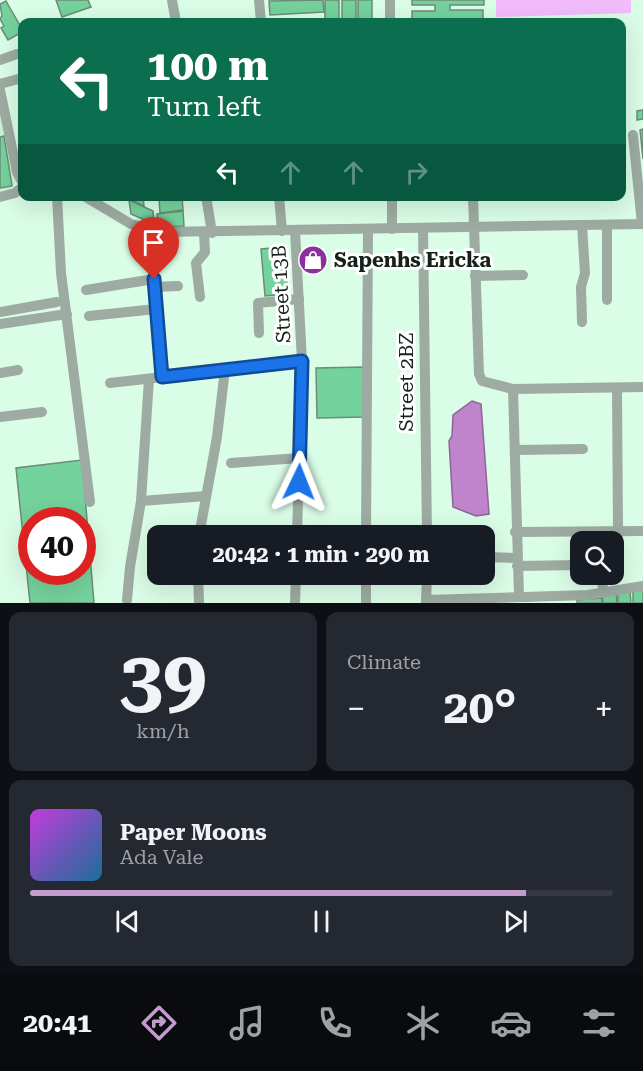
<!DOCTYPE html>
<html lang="en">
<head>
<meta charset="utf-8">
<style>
  :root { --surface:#171b24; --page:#242831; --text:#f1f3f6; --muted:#9ea1a6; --line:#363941; --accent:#c39cce }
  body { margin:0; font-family:"Roboto Serif",serif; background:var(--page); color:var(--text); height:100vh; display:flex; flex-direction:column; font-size:22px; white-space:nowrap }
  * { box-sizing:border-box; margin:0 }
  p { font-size:20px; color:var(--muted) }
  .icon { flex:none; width:33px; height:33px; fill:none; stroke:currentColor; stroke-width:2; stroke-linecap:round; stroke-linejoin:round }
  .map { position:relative; height:603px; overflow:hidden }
  .sheet { display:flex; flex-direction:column; gap:9px; padding:9px; background:#0d0f14; flex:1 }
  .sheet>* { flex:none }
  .top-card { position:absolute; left:18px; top:18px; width:608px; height:183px; border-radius:12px; box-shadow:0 6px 24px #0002; background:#0b6e4f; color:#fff; overflow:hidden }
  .buttons { position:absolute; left:570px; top:531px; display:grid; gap:12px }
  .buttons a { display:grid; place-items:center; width:54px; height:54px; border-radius:12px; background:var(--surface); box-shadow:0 6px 24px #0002; font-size:30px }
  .speed { position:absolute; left:18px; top:507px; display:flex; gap:12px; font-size:30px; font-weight:700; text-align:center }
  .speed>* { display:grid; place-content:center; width:78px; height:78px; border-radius:50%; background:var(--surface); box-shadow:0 6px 24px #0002; line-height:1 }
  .speed .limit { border:9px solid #d22; background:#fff; color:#111 }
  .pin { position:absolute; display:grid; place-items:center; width:51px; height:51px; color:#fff; margin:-62px -26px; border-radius:50% 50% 50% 0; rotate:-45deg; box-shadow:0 0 6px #0007 }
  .pin .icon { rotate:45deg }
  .me { position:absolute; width:66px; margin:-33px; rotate:2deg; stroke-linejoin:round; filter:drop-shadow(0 0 4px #0008) }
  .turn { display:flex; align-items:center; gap:21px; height:126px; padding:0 30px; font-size:27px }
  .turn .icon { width:78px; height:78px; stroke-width:2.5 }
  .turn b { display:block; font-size:42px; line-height:51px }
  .lanes { display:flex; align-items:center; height:57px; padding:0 30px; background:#0003; justify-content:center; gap:30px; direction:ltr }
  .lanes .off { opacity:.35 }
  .big { font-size:45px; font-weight:700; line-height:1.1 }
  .sheet .widget { flex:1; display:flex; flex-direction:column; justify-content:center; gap:9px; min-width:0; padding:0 21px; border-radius:12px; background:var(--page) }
  .sheet .dial { align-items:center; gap:0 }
  .dial b { font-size:78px; line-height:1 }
  .song { display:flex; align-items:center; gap:18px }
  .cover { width:72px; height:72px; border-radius:9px; background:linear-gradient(135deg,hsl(290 70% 55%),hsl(200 70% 35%)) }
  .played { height:6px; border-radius:3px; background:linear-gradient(90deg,var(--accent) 85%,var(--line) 85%) }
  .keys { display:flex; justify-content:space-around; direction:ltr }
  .heat { display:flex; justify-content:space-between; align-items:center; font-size:33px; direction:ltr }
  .sheet .tiles { flex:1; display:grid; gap:9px; grid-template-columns:1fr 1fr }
  .widget:last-child { grid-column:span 2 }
  .trip { position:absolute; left:147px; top:525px; width:348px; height:60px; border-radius:12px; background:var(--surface); box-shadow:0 6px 24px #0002; font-weight:700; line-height:60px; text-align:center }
  .dock { display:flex; height:96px; justify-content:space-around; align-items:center; background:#090b0e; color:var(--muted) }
  .dock .icon { width:42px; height:42px }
  .dock .selected { color:var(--accent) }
  .dock b { font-size:27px; color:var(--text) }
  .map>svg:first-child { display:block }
  .built { fill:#c8f2d7 }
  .green { fill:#f1bbfc }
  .water { fill:#bf84cb; stroke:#8c6696; stroke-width:1.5 }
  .building { fill:#74d29c; stroke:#6c8c77; stroke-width:1.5; fill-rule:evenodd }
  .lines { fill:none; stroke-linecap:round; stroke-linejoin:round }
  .minor { stroke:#9daba2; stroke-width:10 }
  .route-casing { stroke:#114b97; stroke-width:15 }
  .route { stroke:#1a73e8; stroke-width:10 }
  .labels { text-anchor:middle; stroke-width:6; stroke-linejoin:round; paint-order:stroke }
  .poi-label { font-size:20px; font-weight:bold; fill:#15211a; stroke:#fff; text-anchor:start }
  .street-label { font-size:20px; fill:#15211a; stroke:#fff }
</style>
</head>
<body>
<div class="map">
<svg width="643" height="603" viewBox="0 0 643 603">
  <rect width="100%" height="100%" fill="#dafde7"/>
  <polygon class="built" points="0,116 15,183 10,189 0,191"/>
  <polygon class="green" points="496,0 631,0 631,13 496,17"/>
  <polygon class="water" points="472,401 481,404 489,514 476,516 453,507 449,441 452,436 453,415"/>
  <g class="building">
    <polygon points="56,0 88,0 91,7 62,17"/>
    <polygon points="323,0 324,12 270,15 269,1"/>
    <rect x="325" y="0" width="14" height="21"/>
    <rect x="342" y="0" width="14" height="21"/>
    <rect x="358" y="0" width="14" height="21"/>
    <polygon points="412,0 484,0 484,5 450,5 450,10 483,10 483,21 412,22 412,11 435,11 435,5 412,5"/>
    <polygon points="6,1 22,29 22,32 8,40 1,28 4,26 0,19 2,16 0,4"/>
    <polygon points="643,110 643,119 637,120 637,111"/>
    <polygon points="643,129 643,159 640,130"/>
    <polygon points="4,136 12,186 0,188 0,137"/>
    <polygon points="129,196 143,196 144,206 129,199"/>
    <polygon points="182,196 183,210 160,213 159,199"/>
    <polygon points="129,200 153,211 154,224 131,214"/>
    <polygon points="183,211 184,226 158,228 157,214"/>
    <polygon points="283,247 288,294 265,296 261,249"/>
    <polygon points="364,367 365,417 317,418 316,368"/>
    <path d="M 82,460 L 94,603 L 30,603 L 16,468 ZM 32,520 L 82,520 L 82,572 L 32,572 Z"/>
    <rect x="633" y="590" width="10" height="13"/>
    <polygon points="630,591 631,603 618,603 618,592"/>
    <polygon points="616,592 617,603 603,603 602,593"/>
    <polygon points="602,598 602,603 577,603 577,600"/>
  </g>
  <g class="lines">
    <g class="minor">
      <polyline points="172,0 176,22"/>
      <polyline points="259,0 261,22"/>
      <polyline points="390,0 390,22"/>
      <polyline points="0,60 17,54"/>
      <polyline points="0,84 22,78"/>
      <polyline points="0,90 17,172 22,182"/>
      <polyline points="633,135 642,224"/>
      <polyline points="57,196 61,273 90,502"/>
      <polyline points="84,196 131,224 162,232 643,224"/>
      <polyline points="206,196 212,233"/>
      <polyline points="279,196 282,231"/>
      <polyline points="392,196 392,229"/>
      <polyline points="473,196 479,374 482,381 513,389 643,387"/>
      <polyline points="0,197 15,193 22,187"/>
      <polyline points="607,225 607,300"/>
      <polyline points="423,228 427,536"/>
      <polyline points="150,230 162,377"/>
      <polyline points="295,231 302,361 297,536"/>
      <polyline points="475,276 523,275"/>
      <polyline points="154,287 178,286"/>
      <polyline points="86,290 154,279"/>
      <polyline points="200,297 196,263 205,252 204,233"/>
      <polyline points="0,312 57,302"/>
      <polyline points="89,316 156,309"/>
      <polyline points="582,322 581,287 585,273 582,225"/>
      <polyline points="0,324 67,314"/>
      <polyline points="259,333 258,303 299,299"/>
      <polyline points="0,373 18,370"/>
      <polyline points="110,383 302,361"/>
      <polyline points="617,388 618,531"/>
      <polyline points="513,389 519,596"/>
      <polyline points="0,417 42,412"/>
      <polyline points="515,450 583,449"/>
      <polyline points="231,463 300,458"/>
      <polyline points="141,501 206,496"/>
      <polyline points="515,532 643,531"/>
      <polyline points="199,536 217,437 225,369"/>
      <polyline points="366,536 368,230"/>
      <polyline points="484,557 516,558"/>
      <polyline points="517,566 580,565"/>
      <polyline points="198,574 199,603"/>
      <polyline points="602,574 603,591"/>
      <polyline points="127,600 130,567 141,501 149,379"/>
      <polyline points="426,600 588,595 643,586"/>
      <polyline points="295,603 296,574"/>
      <polyline points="366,603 366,574"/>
      <polyline points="426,603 427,574"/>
    </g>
  </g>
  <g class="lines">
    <g class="route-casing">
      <polyline id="route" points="154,279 162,377 302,361 299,482"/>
    </g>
    <use href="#route" class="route"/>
  </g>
  <defs>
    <g id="shop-disc" transform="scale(1.5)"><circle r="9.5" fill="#8b319d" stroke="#fff"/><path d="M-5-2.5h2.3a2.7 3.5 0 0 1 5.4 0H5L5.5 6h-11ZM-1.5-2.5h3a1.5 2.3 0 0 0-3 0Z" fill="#fff"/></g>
  </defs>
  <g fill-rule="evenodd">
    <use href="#shop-disc" x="313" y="260"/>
  </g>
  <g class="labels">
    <g class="poi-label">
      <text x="334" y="267">Sapenhs Ericka</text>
    </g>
    <g class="street-label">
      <text transform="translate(281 294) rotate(-93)" y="7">Street 13B</text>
      <text transform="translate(406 382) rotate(-90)" y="7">Street 2BZ</text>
    </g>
  </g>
</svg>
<div class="buttons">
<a><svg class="icon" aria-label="search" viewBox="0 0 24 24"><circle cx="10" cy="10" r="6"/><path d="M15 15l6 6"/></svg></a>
</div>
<div class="speed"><div class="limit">40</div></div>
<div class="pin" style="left:154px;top:279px;background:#d93025"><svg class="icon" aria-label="arrive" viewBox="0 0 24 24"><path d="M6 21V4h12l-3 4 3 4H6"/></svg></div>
<svg class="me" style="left:299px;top:482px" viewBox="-20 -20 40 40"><path d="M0-17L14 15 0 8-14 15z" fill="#1a73e8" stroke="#fff" stroke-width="4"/></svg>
<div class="trip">20:42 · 1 min · 290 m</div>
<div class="top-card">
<div class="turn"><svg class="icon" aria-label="left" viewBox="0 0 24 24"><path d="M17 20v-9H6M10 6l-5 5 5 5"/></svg><div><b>100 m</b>Turn left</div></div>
<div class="lanes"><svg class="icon" aria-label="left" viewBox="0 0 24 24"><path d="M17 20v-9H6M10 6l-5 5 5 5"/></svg><svg class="icon off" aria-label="ahead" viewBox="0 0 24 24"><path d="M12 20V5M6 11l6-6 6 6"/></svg><svg class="icon off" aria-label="ahead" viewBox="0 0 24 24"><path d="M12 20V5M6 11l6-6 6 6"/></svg><svg class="icon off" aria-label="right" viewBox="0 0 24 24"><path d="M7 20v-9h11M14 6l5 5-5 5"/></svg></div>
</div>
</div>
<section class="sheet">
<div class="tiles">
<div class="widget dial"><b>39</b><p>km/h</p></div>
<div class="widget"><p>Climate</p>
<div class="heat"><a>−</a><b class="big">20°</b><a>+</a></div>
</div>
<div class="widget">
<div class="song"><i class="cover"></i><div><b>Paper Moons</b><p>Ada Vale</p></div></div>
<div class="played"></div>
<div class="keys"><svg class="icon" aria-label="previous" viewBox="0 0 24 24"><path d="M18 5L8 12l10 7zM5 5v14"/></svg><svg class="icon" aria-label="pause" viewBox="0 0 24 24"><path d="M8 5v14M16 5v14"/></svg><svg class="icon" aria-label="next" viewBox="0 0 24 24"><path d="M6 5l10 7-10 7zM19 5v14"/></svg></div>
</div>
</div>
</section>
<nav class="dock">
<b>20:41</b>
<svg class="icon selected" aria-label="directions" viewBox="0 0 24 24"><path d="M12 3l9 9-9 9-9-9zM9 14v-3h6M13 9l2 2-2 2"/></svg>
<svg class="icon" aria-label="music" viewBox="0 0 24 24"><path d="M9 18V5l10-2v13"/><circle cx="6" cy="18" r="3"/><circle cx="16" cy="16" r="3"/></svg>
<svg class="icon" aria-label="phone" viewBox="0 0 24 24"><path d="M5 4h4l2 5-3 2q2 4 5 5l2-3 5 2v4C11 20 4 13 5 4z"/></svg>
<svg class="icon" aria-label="climate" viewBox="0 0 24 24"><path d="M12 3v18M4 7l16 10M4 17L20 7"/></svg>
<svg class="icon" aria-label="car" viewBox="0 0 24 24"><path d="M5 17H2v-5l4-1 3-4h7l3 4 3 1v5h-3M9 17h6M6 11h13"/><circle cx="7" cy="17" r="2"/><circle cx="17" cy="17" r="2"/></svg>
<svg class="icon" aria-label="filters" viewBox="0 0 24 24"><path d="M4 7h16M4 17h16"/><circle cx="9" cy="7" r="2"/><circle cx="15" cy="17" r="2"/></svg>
</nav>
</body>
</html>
